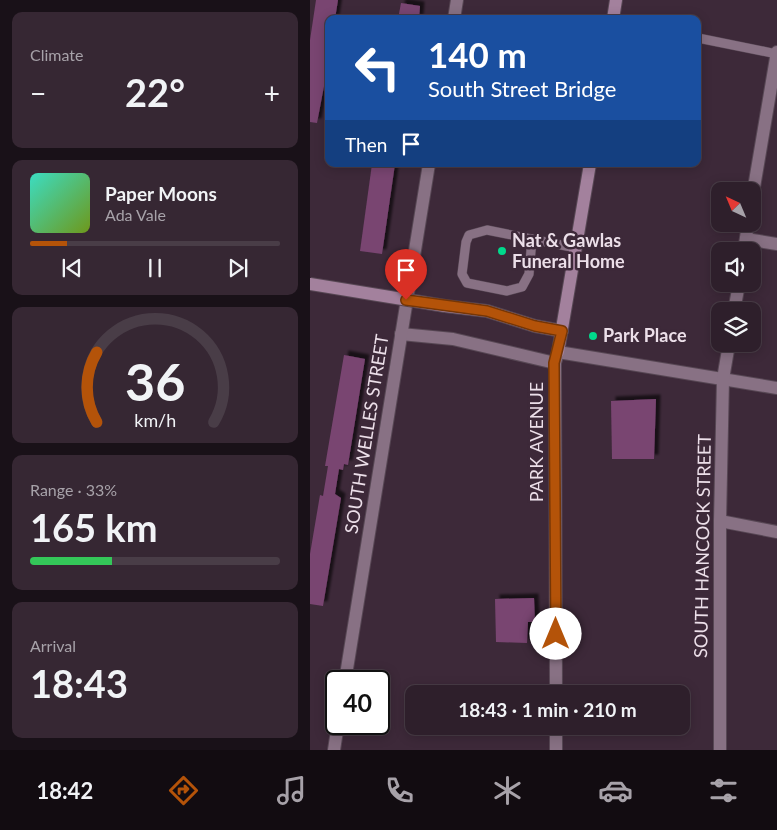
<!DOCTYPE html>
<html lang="en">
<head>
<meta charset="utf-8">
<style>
  :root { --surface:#2e1f2b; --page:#362733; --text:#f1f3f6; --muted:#a7a2a9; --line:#493d47; --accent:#b45309 }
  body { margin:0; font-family:Lato,sans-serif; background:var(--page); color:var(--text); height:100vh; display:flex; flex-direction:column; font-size:19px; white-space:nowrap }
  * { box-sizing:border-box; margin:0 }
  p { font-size:16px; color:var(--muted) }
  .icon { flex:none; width:28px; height:28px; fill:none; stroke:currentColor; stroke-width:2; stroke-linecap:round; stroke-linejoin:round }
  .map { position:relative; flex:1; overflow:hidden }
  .drawer { display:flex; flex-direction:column; gap:12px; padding:12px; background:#191118; width:310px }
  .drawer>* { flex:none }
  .hud { position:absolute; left:15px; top:15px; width:376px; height:152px; border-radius:10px; box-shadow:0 2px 12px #0003,0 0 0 1px var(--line); background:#1a4fa0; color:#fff; overflow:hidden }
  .needle { width:32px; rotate:316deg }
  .controls { position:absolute; left:401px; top:182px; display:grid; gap:10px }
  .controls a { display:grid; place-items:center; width:50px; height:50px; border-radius:10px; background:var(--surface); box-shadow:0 2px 12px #0003,0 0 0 1px var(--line); font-size:25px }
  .speed { position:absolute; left:15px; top:670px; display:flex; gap:10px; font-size:25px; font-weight:700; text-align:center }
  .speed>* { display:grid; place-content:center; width:65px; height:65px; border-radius:50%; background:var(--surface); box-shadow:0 2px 12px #0003,0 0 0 1px var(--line); line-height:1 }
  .speed .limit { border:2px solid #111; border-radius:8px; background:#fff; color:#111 }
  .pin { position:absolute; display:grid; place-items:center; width:42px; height:42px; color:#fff; margin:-51px -21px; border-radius:50% 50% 50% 0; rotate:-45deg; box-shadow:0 0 5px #0007 }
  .pin .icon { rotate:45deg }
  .me { position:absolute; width:55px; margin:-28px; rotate:0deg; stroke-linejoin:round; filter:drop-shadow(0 0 4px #0008) }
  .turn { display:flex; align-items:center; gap:18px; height:105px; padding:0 20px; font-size:22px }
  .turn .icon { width:65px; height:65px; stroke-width:2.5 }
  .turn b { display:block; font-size:35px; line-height:42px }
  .then { display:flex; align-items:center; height:48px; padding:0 20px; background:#0003; gap:10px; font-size:19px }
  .big { font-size:38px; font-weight:700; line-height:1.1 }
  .drawer .tile { flex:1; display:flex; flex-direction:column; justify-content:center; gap:8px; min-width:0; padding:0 18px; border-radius:10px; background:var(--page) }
  .drawer .dial { align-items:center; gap:0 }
  .dial svg { height:130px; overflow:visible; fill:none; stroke:var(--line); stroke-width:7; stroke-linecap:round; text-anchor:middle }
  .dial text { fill:var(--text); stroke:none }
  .song { display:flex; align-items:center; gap:15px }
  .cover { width:60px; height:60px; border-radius:8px; background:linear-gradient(135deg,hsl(170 70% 55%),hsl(80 70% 35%)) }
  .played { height:5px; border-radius:2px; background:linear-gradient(90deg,var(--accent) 15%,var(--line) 15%) }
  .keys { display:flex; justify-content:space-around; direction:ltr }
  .heat { display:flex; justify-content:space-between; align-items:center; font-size:28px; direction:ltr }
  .charge { height:8px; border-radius:4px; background:linear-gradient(90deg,#34c759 33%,var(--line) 0) }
  .trip { position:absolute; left:95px; top:685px; width:285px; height:50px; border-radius:10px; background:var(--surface); box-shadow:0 2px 12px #0003,0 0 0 1px var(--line); font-weight:700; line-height:50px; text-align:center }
  .menu { display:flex; height:80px; justify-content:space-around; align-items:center; background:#120c11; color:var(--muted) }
  .menu .icon { width:35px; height:35px }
  .menu .active { color:var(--accent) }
  .menu b { font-size:22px; color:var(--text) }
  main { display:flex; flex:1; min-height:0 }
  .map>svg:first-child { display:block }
  .building { fill:#794471; filter:url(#shadow) }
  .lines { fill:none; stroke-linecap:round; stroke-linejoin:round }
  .service-casing { stroke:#574754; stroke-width:10 }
  .minor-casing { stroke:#574754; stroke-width:14 }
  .tertiary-casing { stroke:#574754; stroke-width:14 }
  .secondary-casing { stroke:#574754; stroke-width:14 }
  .service { stroke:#887184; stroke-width:9 }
  .minor { stroke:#887184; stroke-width:12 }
  .tertiary { stroke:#887184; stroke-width:12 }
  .secondary { stroke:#a3819d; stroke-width:12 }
  .secondary-bridge-casing { stroke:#574754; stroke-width:14; stroke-linecap:butt }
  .secondary-bridge { stroke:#a3819d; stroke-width:12 }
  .route-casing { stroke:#753606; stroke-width:12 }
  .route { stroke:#b45309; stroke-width:9 }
  .poi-dot { fill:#00d98c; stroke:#3d2939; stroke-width:2 }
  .labels { text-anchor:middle; stroke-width:5; stroke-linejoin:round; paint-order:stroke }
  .poi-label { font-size:18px; font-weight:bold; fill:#ecdfe9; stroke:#3d2939; text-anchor:start }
  .street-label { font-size:18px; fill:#ecdfe9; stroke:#3d2939 }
</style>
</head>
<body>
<main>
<section class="drawer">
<div class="tile"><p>Climate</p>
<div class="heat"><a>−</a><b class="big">22°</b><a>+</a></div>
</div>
<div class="tile">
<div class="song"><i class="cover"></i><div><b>Paper Moons</b><p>Ada Vale</p></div></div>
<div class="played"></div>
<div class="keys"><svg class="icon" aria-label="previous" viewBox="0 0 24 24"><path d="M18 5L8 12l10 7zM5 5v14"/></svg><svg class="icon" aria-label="pause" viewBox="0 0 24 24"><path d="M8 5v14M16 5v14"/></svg><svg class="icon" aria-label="next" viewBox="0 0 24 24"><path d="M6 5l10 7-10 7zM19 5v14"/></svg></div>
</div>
<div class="tile dial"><svg viewBox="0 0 100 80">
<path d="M14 69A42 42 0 1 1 86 69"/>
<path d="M14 69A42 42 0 0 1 14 26" stroke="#b45309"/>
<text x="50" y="56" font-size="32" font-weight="700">36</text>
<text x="50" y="72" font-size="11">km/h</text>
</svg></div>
<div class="tile"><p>Range · 33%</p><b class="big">165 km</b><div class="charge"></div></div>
<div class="tile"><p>Arrival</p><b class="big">18:43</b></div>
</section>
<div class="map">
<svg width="467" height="750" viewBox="0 0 467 750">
  <defs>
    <filter id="shadow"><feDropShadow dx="4.5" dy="-4.5" stdDeviation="1" flood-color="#0009"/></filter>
  </defs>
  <rect width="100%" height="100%" fill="#3d2939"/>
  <g class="building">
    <polygon points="6,0 28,0 25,19 19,19 19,60 7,123 0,122 0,40"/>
    <polygon points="91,3 110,6 109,19 88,19"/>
    <polygon points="62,164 85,164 72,254 50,251"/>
    <polygon points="34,355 55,359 38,465 34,464 33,470 29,469 25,494 31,498 13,606 0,604 0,554 10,495 13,496 18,466 15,466"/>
    <polygon points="346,399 344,459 302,459 301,401"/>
    <polygon points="224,598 225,622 218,622 217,643 186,642 185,599"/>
  </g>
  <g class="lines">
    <g class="service-casing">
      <g id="service">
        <polyline points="388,38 467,54"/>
        <polyline points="222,239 219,274 212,287 197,291 157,283 152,274 156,242 159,235 177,230 266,248"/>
      </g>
    </g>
    <g class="minor-casing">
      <g id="minor">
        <polyline points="144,19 147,0"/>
        <polyline points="442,199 467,52"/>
        <polyline points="436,239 467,244"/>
        <polyline points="434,251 438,224"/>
        <polyline points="424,311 429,284"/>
        <polyline points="91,334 143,339 245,363"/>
        <polyline points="248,352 467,388"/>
        <polyline points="410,521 467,532"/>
        <polyline points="35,681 119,164"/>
        <polyline points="24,750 28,724"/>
        <polyline points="410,750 410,521 413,379 419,344"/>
      </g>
    </g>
    <g class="tertiary-casing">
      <g id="tertiary">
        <polyline points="246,694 245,363 248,352"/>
        <polyline points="246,726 246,750"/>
      </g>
    </g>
    <g class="secondary-casing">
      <g id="secondary">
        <polyline points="303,19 306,0"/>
        <polyline points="135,306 177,311 225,326 252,331"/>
        <polyline points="248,352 280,164"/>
      </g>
    </g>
    <use href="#service" class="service"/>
    <use href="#minor" class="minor"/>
    <use href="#tertiary" class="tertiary"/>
    <use href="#secondary" class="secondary"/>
    <g class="secondary-bridge-casing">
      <polyline id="secondary-bridge" points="0,284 135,306"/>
    </g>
    <use href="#secondary-bridge" class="secondary-bridge"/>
  </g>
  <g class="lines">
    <g class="route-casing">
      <polyline id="route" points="96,300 177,311 225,326 252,331 244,363 246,634"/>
    </g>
    <use href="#route" class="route"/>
  </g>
  <g class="poi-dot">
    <circle cx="192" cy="251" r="5"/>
    <circle cx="283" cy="336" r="5"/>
  </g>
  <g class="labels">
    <g class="poi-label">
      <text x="202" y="247">Nat &amp; Gawlas<tspan x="202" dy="21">Funeral Home</tspan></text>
      <text x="293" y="342">Park Place</text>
    </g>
    <g class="street-label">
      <text transform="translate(57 434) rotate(-81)" y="6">SOUTH WELLES STREET</text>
      <text transform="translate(227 442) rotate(-90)" y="6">PARK AVENUE</text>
      <text transform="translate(393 546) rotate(-89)" y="6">SOUTH HANCOCK STREET</text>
    </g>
  </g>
</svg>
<div class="controls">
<a><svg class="needle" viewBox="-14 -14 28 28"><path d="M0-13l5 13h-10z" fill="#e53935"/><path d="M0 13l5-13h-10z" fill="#a7a2a9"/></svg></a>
<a><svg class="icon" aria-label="sound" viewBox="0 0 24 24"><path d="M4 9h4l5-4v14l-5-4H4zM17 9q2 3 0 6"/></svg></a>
<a><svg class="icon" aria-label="layers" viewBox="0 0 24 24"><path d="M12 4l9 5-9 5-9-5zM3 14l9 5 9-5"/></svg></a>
</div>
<div class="speed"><div class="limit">40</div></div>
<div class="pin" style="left:96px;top:300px;background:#d93025"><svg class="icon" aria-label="arrive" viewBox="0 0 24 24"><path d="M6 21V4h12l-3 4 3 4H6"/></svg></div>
<svg class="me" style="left:246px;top:634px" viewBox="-20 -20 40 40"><circle r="19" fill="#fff"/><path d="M0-13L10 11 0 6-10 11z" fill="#b45309"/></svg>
<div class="trip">18:43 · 1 min · 210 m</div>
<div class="hud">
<div class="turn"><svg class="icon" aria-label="left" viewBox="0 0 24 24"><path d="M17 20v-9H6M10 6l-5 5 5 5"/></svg><div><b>140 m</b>South Street Bridge</div></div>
<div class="then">Then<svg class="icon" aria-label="arrive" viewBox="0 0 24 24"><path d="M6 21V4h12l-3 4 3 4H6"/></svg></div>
</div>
</div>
</main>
<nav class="menu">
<b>18:42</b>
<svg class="icon active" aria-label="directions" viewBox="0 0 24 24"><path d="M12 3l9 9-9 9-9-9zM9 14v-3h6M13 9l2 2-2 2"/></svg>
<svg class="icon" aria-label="music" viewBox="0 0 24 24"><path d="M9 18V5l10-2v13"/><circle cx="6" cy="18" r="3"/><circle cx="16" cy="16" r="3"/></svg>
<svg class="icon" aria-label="phone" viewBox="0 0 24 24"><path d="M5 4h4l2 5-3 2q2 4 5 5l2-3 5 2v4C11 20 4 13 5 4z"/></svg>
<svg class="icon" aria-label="climate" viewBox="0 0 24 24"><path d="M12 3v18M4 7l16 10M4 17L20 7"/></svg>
<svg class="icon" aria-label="car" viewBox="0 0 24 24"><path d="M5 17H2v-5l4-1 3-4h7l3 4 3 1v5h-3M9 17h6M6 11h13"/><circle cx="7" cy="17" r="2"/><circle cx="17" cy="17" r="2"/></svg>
<svg class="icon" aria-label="filters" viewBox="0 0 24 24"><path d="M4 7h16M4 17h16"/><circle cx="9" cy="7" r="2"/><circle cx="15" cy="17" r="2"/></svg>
</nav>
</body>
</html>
